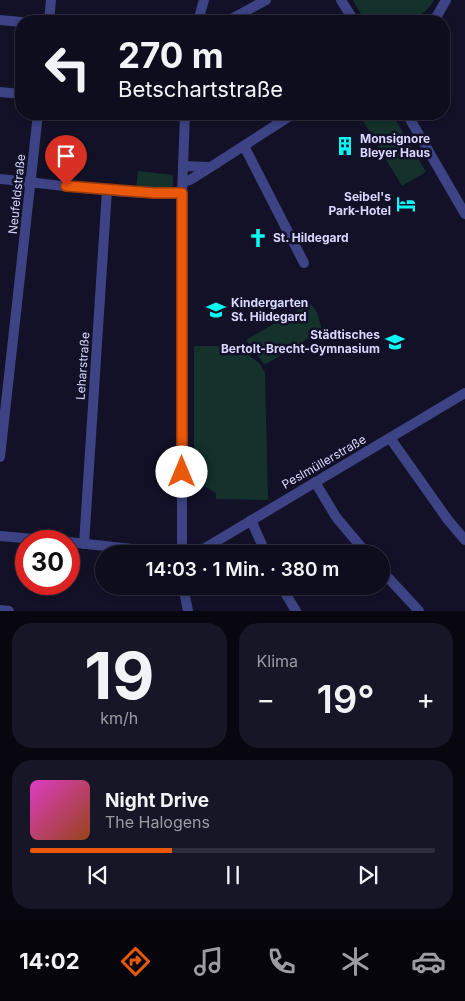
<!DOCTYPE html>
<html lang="de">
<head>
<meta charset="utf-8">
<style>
  :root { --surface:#0e0d1d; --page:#171626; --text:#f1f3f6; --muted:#9b9ca4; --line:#2e2d3b; --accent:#ea580c }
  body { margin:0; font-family:Inter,sans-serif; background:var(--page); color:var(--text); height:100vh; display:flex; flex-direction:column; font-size:19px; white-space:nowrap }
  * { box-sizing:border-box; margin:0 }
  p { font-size:16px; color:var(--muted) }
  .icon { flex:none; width:28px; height:28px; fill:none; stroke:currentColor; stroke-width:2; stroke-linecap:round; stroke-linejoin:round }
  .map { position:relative; height:611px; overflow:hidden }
  .panel { display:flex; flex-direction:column; gap:12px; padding:12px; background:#080710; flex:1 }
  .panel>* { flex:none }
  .hud { position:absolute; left:15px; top:15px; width:435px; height:105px; border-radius:20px; box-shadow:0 2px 8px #0003,0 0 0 1px var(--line); background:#0e0d1d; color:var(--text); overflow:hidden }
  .speed { position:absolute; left:15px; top:530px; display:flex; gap:10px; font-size:25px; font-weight:700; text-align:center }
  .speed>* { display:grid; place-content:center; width:65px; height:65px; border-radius:50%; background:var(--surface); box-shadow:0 2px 8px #0003,0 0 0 1px var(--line); line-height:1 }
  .speed .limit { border:8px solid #d22; background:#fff; color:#111 }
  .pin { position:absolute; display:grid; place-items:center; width:42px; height:42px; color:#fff; margin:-51px -21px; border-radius:50% 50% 50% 0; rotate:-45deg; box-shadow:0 0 5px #0007 }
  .pin .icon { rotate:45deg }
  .me { position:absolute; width:55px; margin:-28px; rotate:0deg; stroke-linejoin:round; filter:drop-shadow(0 0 4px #0008) }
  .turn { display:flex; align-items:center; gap:18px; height:105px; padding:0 20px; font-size:22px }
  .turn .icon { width:65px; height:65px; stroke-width:2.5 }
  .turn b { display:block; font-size:35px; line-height:42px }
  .big { font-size:38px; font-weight:600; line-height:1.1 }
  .panel .widget { flex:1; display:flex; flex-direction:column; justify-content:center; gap:8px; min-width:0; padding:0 18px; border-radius:20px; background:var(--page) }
  .panel .dial { align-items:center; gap:0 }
  .dial b { font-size:65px; line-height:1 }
  .song { display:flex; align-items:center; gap:15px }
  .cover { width:60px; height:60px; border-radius:8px; background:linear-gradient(135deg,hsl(310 70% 55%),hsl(20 70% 35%)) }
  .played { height:5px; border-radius:2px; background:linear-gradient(90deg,var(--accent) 35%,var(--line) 35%) }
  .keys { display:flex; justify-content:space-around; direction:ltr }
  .heat { display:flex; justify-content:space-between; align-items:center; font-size:28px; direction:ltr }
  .panel .tiles { flex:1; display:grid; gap:12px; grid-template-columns:1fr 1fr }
  .widget:last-child { grid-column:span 2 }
  .trip { position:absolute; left:95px; top:545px; width:295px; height:50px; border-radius:25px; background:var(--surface); box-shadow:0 2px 8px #0003,0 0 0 1px var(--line); font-weight:600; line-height:50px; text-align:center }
  .menu { display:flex; height:80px; justify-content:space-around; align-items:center; background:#06050c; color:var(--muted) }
  .menu .icon { width:35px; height:35px }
  .menu .current { color:var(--accent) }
  .menu b { font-size:22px; color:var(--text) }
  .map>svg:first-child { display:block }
  .green { fill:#14312c }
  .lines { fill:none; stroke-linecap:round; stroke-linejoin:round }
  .minor { stroke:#3d4384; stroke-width:10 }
  .route-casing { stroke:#983908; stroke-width:12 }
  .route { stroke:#ea580c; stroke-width:9 }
  .labels { text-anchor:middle; stroke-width:5; stroke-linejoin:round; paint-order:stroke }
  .poi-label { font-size:12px; font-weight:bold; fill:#d8d8fe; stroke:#121127; text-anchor:start }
  .street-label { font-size:12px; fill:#d8d8fe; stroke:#121127 }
</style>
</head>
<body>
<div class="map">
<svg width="465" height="611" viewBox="0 0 465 611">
  <rect width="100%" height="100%" fill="#121127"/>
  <g class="green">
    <path d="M 353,0 L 434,0 C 419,27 391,21 365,21 Z"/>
    <polygon points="359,114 392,114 426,172 402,186"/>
    <polygon points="138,171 173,175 173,186 164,190 136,189"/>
    <polygon points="310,303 317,312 322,330 268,363 264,364 246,340"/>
    <polygon points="194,346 245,346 245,352 259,363 265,372 268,500 216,499 216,493 204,486 194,485"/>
  </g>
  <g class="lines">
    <g class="minor">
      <polyline points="341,0 354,21"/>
      <polyline points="0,20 21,22"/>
      <polyline points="49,21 51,0"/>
      <polyline points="198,21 204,0"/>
      <polyline points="228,21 266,0"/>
      <polyline points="430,21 437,16 446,0"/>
      <polyline points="0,92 21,94"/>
      <polyline points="407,114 465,214"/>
      <polyline points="244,146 304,263"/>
      <polyline points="183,166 210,167"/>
      <path d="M 0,179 C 60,185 121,195 182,193"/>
      <polyline points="183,182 190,180 217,163 293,114"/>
      <polyline points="390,438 448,520 465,540"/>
      <polyline points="0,457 38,114"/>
      <polyline points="315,482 336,517 367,554"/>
      <polyline points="251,520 266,554"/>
      <polyline points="0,536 57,541"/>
      <polyline points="69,542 177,554"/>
      <polyline points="84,544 107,190"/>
      <polyline points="182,554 182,193 185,114"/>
      <polyline points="195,554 465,393"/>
      <polyline points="381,570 419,611"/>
      <polyline points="183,586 188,611"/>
      <polyline points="281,586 296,611"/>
      <polyline points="0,610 9,611"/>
    </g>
  </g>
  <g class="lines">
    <g class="route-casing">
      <polyline id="route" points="66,186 154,193 182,193 182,472"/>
    </g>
    <use href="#route" class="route"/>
  </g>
  <defs>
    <g id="building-bare" transform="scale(1.5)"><path d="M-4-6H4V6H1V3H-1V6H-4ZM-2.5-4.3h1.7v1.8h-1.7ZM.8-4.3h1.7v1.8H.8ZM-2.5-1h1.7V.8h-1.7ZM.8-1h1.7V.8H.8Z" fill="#0bf7f2" stroke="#121127" stroke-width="2.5" paint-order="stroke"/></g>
    <g id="hotel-bare" transform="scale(1.5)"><path d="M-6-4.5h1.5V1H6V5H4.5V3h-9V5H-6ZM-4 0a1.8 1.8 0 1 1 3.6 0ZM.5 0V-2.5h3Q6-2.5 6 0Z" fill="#0bf7f2" stroke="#121127" stroke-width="2.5" paint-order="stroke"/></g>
    <g id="church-bare" transform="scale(1.5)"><path d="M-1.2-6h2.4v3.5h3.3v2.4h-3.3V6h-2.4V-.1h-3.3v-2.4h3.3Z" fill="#0bf7f2" stroke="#121127" stroke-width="2.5" paint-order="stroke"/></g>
    <g id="school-bare" transform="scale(1.5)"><path d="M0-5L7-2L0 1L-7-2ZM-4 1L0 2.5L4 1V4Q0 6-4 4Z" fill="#0bf7f2" stroke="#121127" stroke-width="2.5" paint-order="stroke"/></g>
  </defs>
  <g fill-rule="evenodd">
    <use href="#building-bare" x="345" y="146"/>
    <use href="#hotel-bare" x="406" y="204"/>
    <use href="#church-bare" x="258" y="238"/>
    <use href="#school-bare" x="216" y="310"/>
    <use href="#school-bare" x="395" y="342"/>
  </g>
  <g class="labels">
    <g class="poi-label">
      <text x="360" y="143">Monsignore<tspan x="360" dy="14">Bleyer Haus</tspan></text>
      <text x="391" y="201" text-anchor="end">Seibel's<tspan x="391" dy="14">Park-Hotel</tspan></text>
      <text x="273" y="242">St. Hildegard</text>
      <text x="231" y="307">Kindergarten<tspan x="231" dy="14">St. Hildegard</tspan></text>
      <text x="380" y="339" text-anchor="end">Städtisches<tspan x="380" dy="14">Bertolt-Brecht-Gymnasium</tspan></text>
    </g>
    <g class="street-label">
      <text transform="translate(17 194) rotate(-84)" y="4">Neufeldstraße</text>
      <text transform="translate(83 366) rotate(-86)" y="4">Leharstraße</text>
      <text transform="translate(324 462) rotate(-30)" y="4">Peslmüllerstraße</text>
    </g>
  </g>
</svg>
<div class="speed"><div class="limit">30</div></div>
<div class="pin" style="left:66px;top:186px;background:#d93025"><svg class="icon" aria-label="arrive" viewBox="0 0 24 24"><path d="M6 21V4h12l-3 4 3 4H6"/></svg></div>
<svg class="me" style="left:182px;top:472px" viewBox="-20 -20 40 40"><circle r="19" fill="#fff"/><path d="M0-13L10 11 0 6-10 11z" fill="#ea580c"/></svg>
<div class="trip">14:03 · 1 Min. · 380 m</div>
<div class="hud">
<div class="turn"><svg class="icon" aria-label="left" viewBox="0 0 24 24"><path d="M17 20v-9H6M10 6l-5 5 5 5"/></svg><div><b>270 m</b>Betschartstraße</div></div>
</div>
</div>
<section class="panel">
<div class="tiles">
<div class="widget dial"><b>19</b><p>km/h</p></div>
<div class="widget"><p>Klima</p>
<div class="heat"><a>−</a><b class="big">19°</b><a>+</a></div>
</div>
<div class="widget">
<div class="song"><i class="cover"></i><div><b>Night Drive</b><p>The Halogens</p></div></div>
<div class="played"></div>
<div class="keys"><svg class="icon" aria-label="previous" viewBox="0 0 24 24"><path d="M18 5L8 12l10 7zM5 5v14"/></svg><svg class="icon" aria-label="pause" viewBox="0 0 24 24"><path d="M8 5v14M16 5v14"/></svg><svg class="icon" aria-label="next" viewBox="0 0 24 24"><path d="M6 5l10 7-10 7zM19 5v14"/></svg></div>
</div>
</div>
</section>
<nav class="menu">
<b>14:02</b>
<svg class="icon current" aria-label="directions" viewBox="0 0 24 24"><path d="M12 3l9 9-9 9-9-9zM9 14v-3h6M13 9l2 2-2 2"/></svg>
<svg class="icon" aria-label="music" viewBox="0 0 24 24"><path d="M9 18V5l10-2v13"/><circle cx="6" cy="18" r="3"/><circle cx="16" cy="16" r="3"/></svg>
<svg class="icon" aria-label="phone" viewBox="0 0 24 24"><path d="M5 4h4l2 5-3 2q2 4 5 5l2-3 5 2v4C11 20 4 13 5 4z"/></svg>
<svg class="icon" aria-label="climate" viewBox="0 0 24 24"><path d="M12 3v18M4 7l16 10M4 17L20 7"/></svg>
<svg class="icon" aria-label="car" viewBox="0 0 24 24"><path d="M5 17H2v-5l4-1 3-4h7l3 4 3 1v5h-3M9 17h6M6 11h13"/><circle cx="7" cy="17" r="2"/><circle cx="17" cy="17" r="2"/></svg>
</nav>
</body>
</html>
